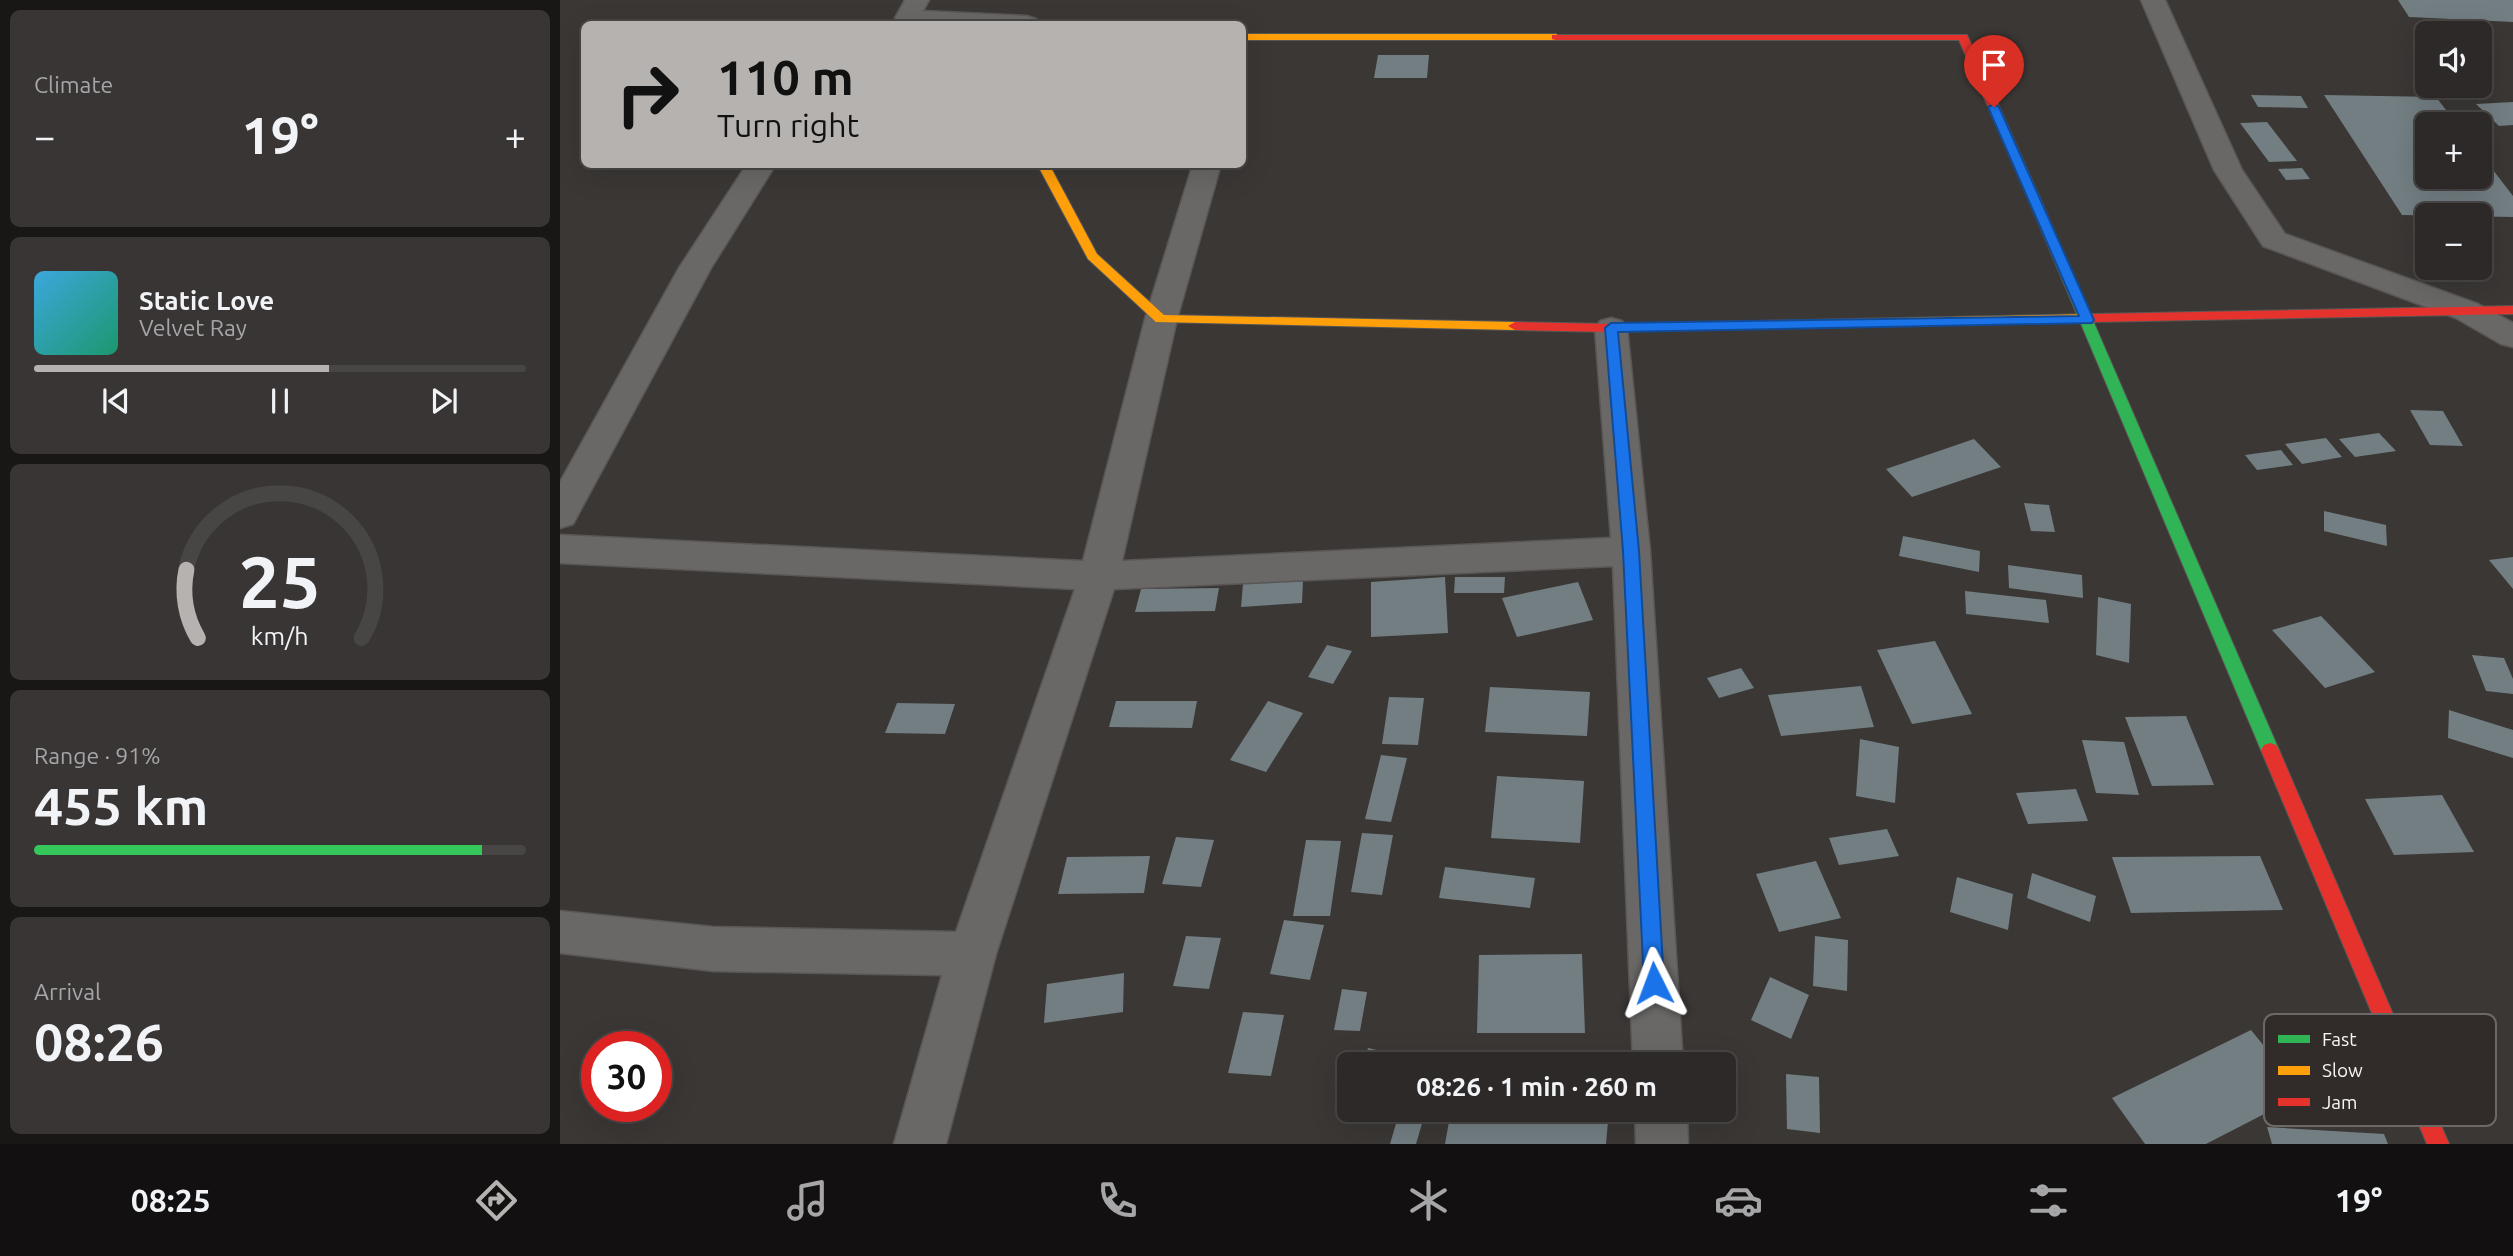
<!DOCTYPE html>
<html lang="en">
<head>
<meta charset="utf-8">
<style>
  :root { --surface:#2c2928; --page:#383534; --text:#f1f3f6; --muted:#a6a6a8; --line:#484545; --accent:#b6b2b0 }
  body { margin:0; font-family:Ubuntu,sans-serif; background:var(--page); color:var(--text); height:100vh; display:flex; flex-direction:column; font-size:26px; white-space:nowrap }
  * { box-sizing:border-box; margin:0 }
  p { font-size:23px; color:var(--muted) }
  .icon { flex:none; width:38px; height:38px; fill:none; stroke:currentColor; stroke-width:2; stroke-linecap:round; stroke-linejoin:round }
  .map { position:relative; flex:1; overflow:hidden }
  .sheet { display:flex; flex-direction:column; gap:10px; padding:10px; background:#181716; width:560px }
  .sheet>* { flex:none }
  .hud { position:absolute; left:21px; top:21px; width:665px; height:147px; border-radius:10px; box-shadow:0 7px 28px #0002,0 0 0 2px var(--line); background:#b6b2b0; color:#111; overflow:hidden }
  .fabs { position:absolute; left:1855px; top:21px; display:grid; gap:14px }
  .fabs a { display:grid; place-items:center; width:77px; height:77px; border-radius:10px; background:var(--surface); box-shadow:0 7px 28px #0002,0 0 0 2px var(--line); font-size:35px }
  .speed { position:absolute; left:21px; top:1031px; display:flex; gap:14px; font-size:35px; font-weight:700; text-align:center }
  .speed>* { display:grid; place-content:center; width:91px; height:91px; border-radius:50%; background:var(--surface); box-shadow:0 7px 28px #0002,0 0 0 2px var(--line); line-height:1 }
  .speed .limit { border:10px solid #d22; background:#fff; color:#111 }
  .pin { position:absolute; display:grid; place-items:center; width:60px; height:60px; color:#fff; margin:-72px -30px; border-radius:50% 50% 50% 0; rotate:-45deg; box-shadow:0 0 7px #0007 }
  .pin .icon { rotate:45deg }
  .me { position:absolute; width:77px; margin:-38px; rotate:357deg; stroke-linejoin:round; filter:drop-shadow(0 0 5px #0008) }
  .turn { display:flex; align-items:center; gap:24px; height:147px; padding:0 21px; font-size:32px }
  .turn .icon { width:91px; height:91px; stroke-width:2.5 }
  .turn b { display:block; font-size:49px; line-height:60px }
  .big { font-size:52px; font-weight:700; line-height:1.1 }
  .sheet .card { flex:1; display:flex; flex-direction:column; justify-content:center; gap:10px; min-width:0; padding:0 24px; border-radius:10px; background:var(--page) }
  .sheet .dial { align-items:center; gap:0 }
  .dial svg { height:182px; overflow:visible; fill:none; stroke:var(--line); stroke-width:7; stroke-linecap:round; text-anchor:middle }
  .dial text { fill:var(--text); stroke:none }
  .song { display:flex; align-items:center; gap:21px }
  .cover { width:84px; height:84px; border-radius:10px; background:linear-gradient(135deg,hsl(200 70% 55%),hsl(160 70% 35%)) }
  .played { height:7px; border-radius:4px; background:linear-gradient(90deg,var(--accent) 60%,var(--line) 60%) }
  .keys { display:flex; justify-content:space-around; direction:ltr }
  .heat { display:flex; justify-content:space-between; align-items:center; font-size:38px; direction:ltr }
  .charge { height:10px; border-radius:5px; background:linear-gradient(90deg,#34c759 91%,var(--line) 0) }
  .trip { position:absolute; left:777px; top:1052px; width:399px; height:70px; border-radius:10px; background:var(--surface); box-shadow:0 7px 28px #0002,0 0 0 2px var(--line); font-weight:700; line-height:70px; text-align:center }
  .tab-bar { display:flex; height:112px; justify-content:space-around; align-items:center; background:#121010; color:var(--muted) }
  .tab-bar .icon { width:49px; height:49px }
  .tab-bar .selected { color:var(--accent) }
  .tab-bar b { font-size:32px; color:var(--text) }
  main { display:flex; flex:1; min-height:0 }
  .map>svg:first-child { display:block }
  .building { fill:#727e82 }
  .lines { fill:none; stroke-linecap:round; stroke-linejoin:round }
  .street-casing { stroke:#595655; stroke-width:3 }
  .fast-casing { stroke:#595655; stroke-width:2 }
  .slow-casing { stroke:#595655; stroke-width:2 }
  .jam-casing { stroke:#595655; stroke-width:2 }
  .street { fill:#6a6867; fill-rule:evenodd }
  .fast { fill:#30b455; fill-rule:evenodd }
  .slow { fill:#ff9f0a; fill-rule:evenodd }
  .jam { fill:#e5322d; fill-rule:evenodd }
  .route { fill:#1a73e8; stroke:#114b97; stroke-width:2 }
  .key { fill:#312c2a; stroke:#6d6866; stroke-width:2 }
  .key-label { font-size:19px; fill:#f8f4f3 }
</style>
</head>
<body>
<main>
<section class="sheet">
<div class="card"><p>Climate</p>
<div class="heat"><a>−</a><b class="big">19°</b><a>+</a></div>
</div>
<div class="card">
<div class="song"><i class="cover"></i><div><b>Static Love</b><p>Velvet Ray</p></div></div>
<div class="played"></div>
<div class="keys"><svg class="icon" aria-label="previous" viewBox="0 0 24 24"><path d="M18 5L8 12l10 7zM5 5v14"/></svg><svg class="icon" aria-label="pause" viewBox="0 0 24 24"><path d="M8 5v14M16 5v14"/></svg><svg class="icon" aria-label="next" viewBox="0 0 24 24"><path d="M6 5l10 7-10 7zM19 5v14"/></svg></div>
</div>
<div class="card dial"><svg viewBox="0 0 100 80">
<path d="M14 69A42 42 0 1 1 86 69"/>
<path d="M14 69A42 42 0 0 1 9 39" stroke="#b6b2b0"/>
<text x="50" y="56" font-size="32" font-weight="700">25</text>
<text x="50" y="72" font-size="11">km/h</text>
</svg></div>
<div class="card"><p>Range · 91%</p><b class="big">455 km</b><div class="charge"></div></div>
<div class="card"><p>Arrival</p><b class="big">08:26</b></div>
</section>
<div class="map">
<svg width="1953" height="1144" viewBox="0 0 1953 1144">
  <rect width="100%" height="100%" fill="#3a3735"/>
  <g class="building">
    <polygon points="1838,0 1953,0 1953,22 1849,17"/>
    <polygon points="818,55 869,55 867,78 814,78"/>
    <polygon points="1691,95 1741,96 1748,108 1698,107"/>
    <polygon points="1764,95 1876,97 1897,124 1867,124 1867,177 1920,177 1920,153 1953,196 1953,217 1842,215"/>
    <polygon points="1953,102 1953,125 1939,126 1916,104"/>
    <polygon points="1707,122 1737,161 1709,162 1680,123"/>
    <polygon points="1742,168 1750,179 1726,180 1718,169"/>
    <polygon points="1850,410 1883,411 1903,446 1870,445"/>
    <polygon points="1819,433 1836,451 1795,457 1779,439"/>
    <polygon points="1766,438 1782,457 1742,464 1725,444"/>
    <polygon points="1414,439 1441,467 1352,497 1326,469"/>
    <polygon points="1721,450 1733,465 1697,470 1685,455"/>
    <polygon points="1464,503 1489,505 1495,532 1471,531"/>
    <polygon points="1764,511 1826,525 1827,546 1764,531"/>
    <polygon points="1343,536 1420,551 1419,572 1339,556"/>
    <polygon points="1953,557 1953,589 1929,560"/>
    <polygon points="1448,565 1522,575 1523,598 1449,588"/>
    <polygon points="885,577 888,633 811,637 811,582"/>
    <polygon points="895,577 945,577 944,593 894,593"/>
    <polygon points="743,580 742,603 681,607 683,584"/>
    <polygon points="1018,582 1033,620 957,637 942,598"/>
    <polygon points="659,588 655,611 575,612 581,589"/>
    <polygon points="1405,591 1486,600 1489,623 1406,614"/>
    <polygon points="1538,597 1571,604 1569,663 1536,655"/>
    <polygon points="1761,616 1815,672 1765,688 1712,630"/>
    <polygon points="1375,641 1412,714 1352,724 1317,650"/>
    <polygon points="767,645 792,651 773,684 748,677"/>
    <polygon points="1912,655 1944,658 1953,679 1953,694 1926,691"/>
    <polygon points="1181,668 1194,688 1159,698 1147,678"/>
    <polygon points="1301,686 1314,727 1221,736 1208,695"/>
    <polygon points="930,687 1030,692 1027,736 925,732"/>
    <polygon points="829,697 864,698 858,745 822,744"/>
    <polygon points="556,701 637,701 632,728 549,727"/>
    <polygon points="708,701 743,713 706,772 670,760"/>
    <polygon points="337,703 395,704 385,734 325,733"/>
    <polygon points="1889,710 1953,730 1953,758 1888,738"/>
    <polygon points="1626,716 1654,785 1592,786 1565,717"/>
    <polygon points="1300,739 1339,747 1335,803 1296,796"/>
    <polygon points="1522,740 1564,742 1579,795 1536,793"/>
    <polygon points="821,755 847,758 831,822 805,819"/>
    <polygon points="937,776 1024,781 1020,843 931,838"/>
    <polygon points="1516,789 1528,821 1468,824 1456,793"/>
    <polygon points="1882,795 1914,852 1834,855 1805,799"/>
    <polygon points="1327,829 1339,856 1279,865 1269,838"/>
    <polygon points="802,833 833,835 822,895 791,892"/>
    <polygon points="616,837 654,840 641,887 602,884"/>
    <polygon points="746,840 781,841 770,916 733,916"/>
    <polygon points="590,856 584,893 498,894 507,857"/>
    <polygon points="1700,856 1723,910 1571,913 1552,857"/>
    <polygon points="1256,861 1281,918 1219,932 1196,874"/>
    <polygon points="885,867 975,878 970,908 879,898"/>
    <polygon points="1472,873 1536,896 1530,922 1467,898"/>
    <polygon points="1397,877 1453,894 1448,930 1390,912"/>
    <polygon points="724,920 764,925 750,980 710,974"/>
    <polygon points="626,936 661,938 649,989 613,986"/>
    <polygon points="1255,936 1288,940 1287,991 1253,986"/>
    <polygon points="1022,954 1025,1033 917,1033 919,955"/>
    <polygon points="564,973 563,1012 484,1023 487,984"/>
    <polygon points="1210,977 1249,995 1231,1039 1191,1020"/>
    <polygon points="782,989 807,992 800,1031 774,1030"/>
    <polygon points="683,1012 724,1015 711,1076 668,1073"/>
    <polygon points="1691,1030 1743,1094 1646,1144 1585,1144 1552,1098"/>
    <polygon points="808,1048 865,1061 864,1064 803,1064"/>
    <polygon points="1226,1074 1259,1077 1260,1133 1227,1129"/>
    <polygon points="840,1110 866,1110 856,1144 830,1144"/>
    <polygon points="891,1110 1049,1110 1046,1144 885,1144"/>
    <polygon points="1707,1127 1824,1134 1828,1144 1712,1144"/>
  </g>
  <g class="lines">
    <g class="street-casing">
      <g id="street">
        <polygon points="345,0 369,0 363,11 467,16 476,19 480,24 343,24 335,18"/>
        <polygon points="1581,0 1605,0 1682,170 1725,234 1918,304 1953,323 1953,347 1941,344 1896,318 1703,246 1654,170"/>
        <polygon points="187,164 216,164 151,268 13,524 0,528 0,482 119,268"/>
        <polygon points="633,164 661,164 617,319 562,561 1051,538 1035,328 1040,321 1051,318 1062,321 1067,328 1090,551 1123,1064 1073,1064 1053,566 554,589 436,954 386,1144 334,1144 382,975 153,971 0,953 0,911 153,927 396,932 515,589 0,563 0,535 523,561 585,319"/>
        <polygon points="1075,1110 1127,1110 1128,1144 1076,1144"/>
      </g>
    </g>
    <g class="fast-casing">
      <polygon id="fast" points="1473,192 1479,196 1719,750 1716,755 1710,757 1704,755 1701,750 1467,196"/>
    </g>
    <g class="slow-casing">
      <g id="slow">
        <polygon points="682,34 996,34 1001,37 996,40 682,40"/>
        <polygon points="477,164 489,164 537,254 604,315 955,322 962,326 955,330 596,322 528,259"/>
        <polygon points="1533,314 1538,315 1538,321 1243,328 1236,324 1243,320"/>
      </g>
    </g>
    <g class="jam-casing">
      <g id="jam">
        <polygon points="992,35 1407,35 1479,196 1473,200 1467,196 1399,40 996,40 992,39"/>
        <polygon points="1953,306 1953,314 1533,322 1526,318 1533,314"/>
        <polygon points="1243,320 1250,324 1248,327 1051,332 955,330 948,326 955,322 1051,324"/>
        <polygon points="1710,743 1716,745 1719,750 1889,1144 1867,1144 1701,750 1704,745"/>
      </g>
    </g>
    <use href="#street" class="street"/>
    <use href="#fast" class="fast"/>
    <use href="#slow" class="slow"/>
    <use href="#jam" class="jam"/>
  </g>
  <polygon class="route" points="1434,104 1439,107 1534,320 1532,323 1058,332 1079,551 1104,983 1101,990 1094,992 1087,990 1084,983 1063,551 1045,328 1051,323 1519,316 1428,107"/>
  <rect x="1704" y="1014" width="232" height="112" rx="10" class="key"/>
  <rect x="1718" y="1035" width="32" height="8" fill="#30b455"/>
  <rect x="1718" y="1066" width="32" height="9" fill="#ff9f0a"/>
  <rect x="1718" y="1098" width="32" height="8" fill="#e5322d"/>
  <g class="key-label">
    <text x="1762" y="1046">Fast</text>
    <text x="1762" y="1077">Slow</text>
    <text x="1762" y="1109">Jam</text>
  </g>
</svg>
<div class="fabs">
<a><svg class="icon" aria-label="sound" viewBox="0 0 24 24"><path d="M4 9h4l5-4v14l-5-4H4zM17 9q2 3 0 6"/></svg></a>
<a>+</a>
<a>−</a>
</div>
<div class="speed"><div class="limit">30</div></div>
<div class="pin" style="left:1434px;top:107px;background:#d93025"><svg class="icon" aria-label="arrive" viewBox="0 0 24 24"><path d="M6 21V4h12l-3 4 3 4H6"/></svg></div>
<svg class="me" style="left:1094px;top:983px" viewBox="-20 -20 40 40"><path d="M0-17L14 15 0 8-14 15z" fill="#1a73e8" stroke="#fff" stroke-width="4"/></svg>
<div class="trip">08:26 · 1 min · 260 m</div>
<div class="hud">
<div class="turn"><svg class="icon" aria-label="right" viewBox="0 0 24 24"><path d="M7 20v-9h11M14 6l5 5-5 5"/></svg><div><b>110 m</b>Turn right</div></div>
</div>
</div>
</main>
<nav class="tab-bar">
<b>08:25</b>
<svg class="icon selected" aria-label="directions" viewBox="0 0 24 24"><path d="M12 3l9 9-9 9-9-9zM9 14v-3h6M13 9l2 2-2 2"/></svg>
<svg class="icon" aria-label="music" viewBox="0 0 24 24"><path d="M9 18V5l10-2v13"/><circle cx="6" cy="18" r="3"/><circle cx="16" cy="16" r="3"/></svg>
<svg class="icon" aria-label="phone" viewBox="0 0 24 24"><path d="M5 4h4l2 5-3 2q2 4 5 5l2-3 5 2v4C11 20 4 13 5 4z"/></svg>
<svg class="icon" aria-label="climate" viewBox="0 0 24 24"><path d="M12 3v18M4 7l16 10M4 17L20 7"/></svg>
<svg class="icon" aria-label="car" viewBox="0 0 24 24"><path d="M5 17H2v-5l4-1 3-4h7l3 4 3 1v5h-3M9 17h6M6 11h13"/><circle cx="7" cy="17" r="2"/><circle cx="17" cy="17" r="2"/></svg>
<svg class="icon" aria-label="filters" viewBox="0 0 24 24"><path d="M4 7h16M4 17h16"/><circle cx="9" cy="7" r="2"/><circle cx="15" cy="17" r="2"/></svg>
<b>19°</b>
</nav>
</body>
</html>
